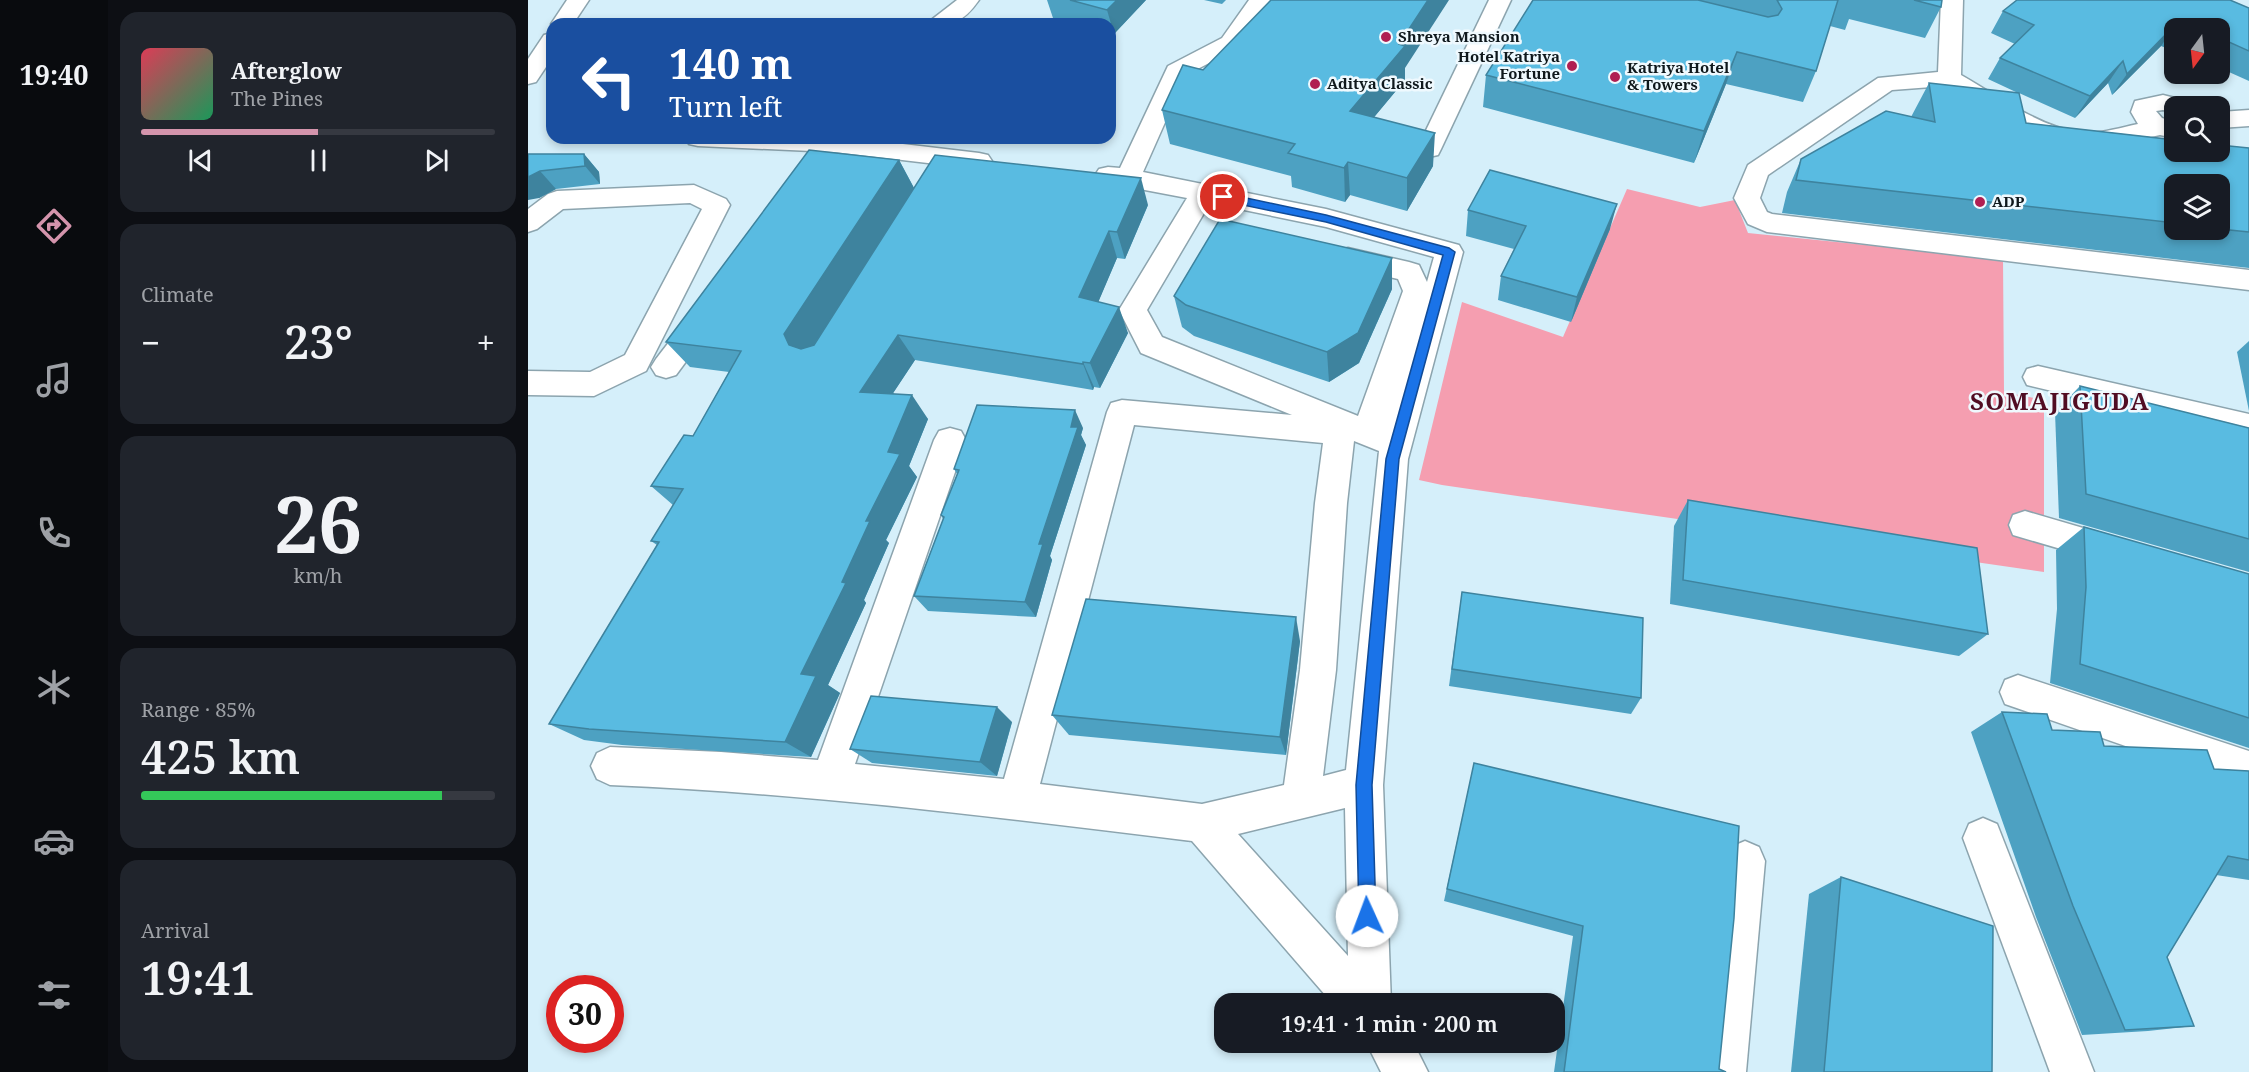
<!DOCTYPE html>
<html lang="en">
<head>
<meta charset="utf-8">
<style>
  :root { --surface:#171b24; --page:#20242c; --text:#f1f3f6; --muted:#9ea1a6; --line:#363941; --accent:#d494ac }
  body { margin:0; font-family:"Noto Serif",serif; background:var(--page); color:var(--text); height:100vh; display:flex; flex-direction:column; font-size:22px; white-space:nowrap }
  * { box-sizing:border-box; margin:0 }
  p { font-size:20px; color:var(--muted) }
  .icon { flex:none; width:33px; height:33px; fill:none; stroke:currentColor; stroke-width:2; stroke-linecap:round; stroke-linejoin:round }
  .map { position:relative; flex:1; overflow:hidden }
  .sheet { display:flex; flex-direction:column; gap:12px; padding:12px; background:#0d0f14; width:420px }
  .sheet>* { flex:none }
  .hud { position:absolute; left:18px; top:18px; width:570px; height:126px; border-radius:18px; box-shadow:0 3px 9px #0003; background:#1a4fa0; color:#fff; overflow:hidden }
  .needle { width:39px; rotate:195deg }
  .controls { position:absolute; left:1636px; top:18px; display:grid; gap:12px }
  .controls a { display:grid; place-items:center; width:66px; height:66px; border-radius:12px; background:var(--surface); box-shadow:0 3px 9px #0003; font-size:30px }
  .speed { position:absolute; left:18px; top:975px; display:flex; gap:12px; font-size:30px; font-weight:700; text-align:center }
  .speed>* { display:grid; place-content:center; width:78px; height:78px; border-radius:50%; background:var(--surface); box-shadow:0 3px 9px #0003; line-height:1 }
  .speed .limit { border:9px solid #d22; background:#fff; color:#111 }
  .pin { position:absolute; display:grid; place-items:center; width:51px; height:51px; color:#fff; margin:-26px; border:3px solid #fff; border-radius:50%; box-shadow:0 2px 6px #0007 }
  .me { position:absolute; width:66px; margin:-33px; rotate:358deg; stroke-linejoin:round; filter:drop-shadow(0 0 4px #0008) }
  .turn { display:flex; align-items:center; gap:21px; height:126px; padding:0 24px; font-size:27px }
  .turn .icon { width:78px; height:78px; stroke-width:2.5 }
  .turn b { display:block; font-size:42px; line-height:51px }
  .big { font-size:45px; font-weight:600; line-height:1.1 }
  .sheet .tile { flex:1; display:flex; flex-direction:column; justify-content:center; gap:9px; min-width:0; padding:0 21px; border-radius:18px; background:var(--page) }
  .sheet .dial { align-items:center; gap:0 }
  .dial b { font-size:78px; line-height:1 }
  .song { display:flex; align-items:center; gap:18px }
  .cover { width:72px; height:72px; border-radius:9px; background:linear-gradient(135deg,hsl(350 70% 55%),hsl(150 70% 35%)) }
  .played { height:6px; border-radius:3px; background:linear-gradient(90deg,var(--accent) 50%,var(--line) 50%) }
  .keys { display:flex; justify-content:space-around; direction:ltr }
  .heat { display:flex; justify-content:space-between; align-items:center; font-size:33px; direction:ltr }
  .charge { height:9px; border-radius:4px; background:linear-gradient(90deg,#34c759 85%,var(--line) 0) }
  .trip { position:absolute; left:686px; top:993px; width:351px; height:60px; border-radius:18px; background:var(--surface); box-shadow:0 3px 9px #0003; font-weight:600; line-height:60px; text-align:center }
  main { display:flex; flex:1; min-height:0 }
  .menu { display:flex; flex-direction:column; width:108px; justify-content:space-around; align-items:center; background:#090b0e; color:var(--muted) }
  .menu .icon { width:42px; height:42px }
  .menu .current { color:var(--accent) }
  .menu b { font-size:27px; color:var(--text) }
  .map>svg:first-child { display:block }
  .forest { fill:#f59eb0 }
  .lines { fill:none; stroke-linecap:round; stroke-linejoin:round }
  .minor-casing { stroke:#8ca4ae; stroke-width:3 }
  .minor { fill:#fff; fill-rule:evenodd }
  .wall { fill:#4da1c2; fill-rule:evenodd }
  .shaded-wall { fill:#3e839e }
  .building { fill:#59bbe1; stroke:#3e839e; stroke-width:1.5 }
  .route { fill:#1a73e8; stroke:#114b97; stroke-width:1.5 }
  .poi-dot { fill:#b01f52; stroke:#eff9fe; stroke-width:2 }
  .labels { text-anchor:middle; stroke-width:5; stroke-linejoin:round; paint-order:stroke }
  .far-poi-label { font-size:15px; font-weight:bold; fill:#0f181c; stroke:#eff9fe; text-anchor:start }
  .district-label { font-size:24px; font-weight:bold; letter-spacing:1.5px; fill:#510d23; stroke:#eff9fe }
</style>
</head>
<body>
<main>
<nav class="menu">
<b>19:40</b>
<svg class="icon current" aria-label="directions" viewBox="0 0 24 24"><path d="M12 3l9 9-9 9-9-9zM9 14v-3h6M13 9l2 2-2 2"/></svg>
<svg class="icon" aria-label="music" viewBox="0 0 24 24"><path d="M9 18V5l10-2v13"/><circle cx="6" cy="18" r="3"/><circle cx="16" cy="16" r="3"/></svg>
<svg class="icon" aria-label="phone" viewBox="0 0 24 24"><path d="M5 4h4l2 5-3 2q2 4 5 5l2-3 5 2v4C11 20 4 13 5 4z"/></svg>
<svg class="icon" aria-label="climate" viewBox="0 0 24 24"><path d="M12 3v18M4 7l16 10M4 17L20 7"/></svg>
<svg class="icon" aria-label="car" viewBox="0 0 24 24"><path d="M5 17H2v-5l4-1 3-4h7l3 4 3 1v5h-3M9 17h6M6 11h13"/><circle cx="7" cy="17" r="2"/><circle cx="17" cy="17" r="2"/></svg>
<svg class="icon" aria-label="filters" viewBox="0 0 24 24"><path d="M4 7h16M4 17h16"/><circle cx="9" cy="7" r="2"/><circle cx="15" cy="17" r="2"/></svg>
</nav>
<section class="sheet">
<div class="tile">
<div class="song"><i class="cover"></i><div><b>Afterglow</b><p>The Pines</p></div></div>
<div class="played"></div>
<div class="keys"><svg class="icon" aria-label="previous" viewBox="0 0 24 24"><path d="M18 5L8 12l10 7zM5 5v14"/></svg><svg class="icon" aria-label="pause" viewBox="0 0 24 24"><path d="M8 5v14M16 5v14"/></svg><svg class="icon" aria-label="next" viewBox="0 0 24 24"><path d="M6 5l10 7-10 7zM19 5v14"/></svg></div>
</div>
<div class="tile"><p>Climate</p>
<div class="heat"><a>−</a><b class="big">23°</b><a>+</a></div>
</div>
<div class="tile dial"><b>26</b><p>km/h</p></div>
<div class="tile"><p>Range · 85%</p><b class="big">425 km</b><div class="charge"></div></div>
<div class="tile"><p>Arrival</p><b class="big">19:41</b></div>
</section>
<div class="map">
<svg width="1721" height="1072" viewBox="0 0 1721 1072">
  <rect width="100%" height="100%" fill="#d5effa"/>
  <polygon class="forest" points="1099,189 1172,207 1207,200 1220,233 1475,259 1476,392 1516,400 1516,572 914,485 891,480 934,302 1035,337"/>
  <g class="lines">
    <g class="minor-casing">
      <g id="minor">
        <polygon points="39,0 61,0 45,24 24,26 23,24"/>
        <path d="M 429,0 L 451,0 C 434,24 425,24 398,24 Z"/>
        <path d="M 721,0 L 743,0 L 710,48 L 658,75 L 615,172 L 798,209 L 931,245 L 935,252 L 880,459 L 855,785 L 863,1004 L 805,1004 L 664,841 C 470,817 277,793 82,785 L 69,779 L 63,766 L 69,753 L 82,747 L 193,752 L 290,760 L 406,440 L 411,431 L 422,428 L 433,431 L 438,440 L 327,764 L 476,779 L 579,412 L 583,403 L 594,400 L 764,415 L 613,353 L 591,310 L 659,198 L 580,183 L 571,181 L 567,175 L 571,169 L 580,167 L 592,168 L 640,66 L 694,38 ZM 682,203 L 798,227 L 906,257 L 899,282 L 891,265 L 881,262 L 820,248 L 810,251 L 806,258 L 810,265 L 870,279 L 875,291 L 830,416 L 634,337 L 619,310 ZM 606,425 L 795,443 L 787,503 L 772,670 L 756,785 L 674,804 L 512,784 ZM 826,441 L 851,451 L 818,770 L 795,776 L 808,670 L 819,503 ZM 817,808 L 820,956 L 710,834 Z"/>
        <polygon points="961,0 983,0 913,149 910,155 901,157 892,155 889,149"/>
        <path d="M 1413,0 L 1435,0 L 1433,75 C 1467,94 1511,127 1550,132 C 1570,135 1591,128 1610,124 L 1603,112 L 1607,101 L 1635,95 L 1659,101 L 1662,106 L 1647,106 L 1647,113 L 1635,110 L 1628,111 L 1634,118 L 1647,122 L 1647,138 L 1632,135 L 1571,148 L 1550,148 L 1503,136 L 1417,86 L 1364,90 L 1240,175 L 1232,198 L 1239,212 L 1244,214 L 1721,270 L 1721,290 L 1239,232 L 1220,224 L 1206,198 L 1220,165 L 1350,78 L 1410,72 Z"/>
        <polygon points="24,33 24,58 8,82 0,84 0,59 16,35"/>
        <polygon points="1721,110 1721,126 1692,128 1692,112"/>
        <polygon points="158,138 324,138 451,153 460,155 464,161 460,167 451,169 306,152 170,146 161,144"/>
        <polygon points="166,185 198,199 202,205 118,371 66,396 0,395 0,371 62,372 97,355 174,209 162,203 35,209 9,229 0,232 0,209 20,194 29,191"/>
        <polygon points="175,307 185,311 189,318 185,325 148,375 138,378 128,375 123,367 128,359 165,311"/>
        <polygon points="1510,366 1721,414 1721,438 1499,385 1495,377 1499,369"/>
        <polygon points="1497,511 1596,540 1601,550 1596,560 1584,564 1485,535 1481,525 1485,515"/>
        <polygon points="1490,675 1721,751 1721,789 1477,704 1472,692 1477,680"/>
        <polygon points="1455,818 1469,824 1566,1072 1522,1072 1435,838 1441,824"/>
        <polygon points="1217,841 1231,847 1237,861 1218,1072 1174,1072 1197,861 1203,847"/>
        <polygon points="838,1042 885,1042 900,1072 853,1072"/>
      </g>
    </g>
    <use href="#minor" class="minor"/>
  </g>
  <g class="wall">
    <polygon points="519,0 618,0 586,34 582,33 582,24 548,24 525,18"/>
    <polygon points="676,0 698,0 694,4"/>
    <polygon points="1005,0 1414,0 1413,7 1397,38 1321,19 1317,30 1302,26 1288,71 1275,102 1198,84 1166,163 955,107 958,75"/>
    <path d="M 1721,8 L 1721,81 L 1692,68 L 1692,28 L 1647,28 L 1647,47 L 1643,45 L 1638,48 L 1633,46 L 1584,95 L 1580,83 L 1547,118 L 1491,93 L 1498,123 L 1721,148 L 1721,268 L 1254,213 L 1259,192 L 1273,159 L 1383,117 L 1401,83 L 1490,93 L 1460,79 L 1472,58 L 1487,44 L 1463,33 L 1475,11 ZM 1647,184 L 1692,184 L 1692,230 L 1647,230 Z"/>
    <polygon points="877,68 877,80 846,117 905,166 879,211 822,195 817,202 764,187 763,176 642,144 634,110 675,70"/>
    <polygon points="0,154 56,154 71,172 72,184 28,189 11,198"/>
    <polygon points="371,160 386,188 286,345 620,205 597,259 589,258 570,302 600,333 572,388 566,387 565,390 387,360 365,393 400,419 381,466 389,477 358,540 361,543 336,600 338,603 300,685 312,693 283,757 94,745 56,740 21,724 129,545 123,541 145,505 123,486 165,436 201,372 162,367 138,342"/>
    <polygon points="940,210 1082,229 1043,322 970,300 973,276 986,249 938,236"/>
    <polygon points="864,289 831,363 801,382 666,336 654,327 646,296"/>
    <polygon points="1721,341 1721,411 1709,352"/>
    <polygon points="1552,386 1721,428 1721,572 1531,518 1527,412"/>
    <polygon points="555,428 553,435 558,445 522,556 524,560 508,617 400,611 386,596 415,519 413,515 429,474 426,469"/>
    <polygon points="1160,500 1460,634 1431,656 1142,604 1146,526"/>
    <polygon points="1556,527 1721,574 1721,748 1522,683 1529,609 1528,550"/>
    <polygon points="934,592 1113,698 1103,714 921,686"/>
    <polygon points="772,641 758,755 541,735 524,715"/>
    <polygon points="1474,712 1524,730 1576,746 1686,769 1721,771 1721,880 1688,875 1639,957 1666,1026 1620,1031 1554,1035 1508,917 1443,732"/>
    <polygon points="484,722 469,776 344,763 322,749"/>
    <polygon points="946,763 1191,1069 1198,1072 1026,1072 1045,936 916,901"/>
    <polygon points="1313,877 1464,1072 1263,1072 1281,894"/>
  </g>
  <g class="shaded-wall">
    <polygon points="589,0 618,0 586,34 579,10"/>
    <polygon points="900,0 921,0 877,68 877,80 823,145 822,111"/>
    <polygon points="1648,24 1633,46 1584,95 1599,74"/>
    <polygon points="1647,37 1647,39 1643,45 1638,48"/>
    <polygon points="1209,52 1198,84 1166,163 1176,131"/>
    <polygon points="1595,61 1580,83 1547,118 1562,96"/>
    <polygon points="907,133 905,166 879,211 879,178"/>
    <polygon points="56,154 71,172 72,184 57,166"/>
    <polygon points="371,160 386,188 276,360 261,345 256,334"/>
    <polygon points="820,162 822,195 817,202 816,168"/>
    <polygon points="12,171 28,189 11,198 0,200 0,177"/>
    <polygon points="613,178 620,205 597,259 589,232"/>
    <polygon points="1089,204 1082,229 1043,322 1049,297"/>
    <polygon points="581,231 589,258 561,324 551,297"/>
    <polygon points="864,258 864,289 831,363 801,382 799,352"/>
    <polygon points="591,307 600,333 572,388 562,363"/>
    <polygon points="370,335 387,360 350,416 332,392"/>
    <polygon points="555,362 566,387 565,390 555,364"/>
    <polygon points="384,395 400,419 381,466 389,477 358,540 361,543 336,600 338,603 300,685 312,693 283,757 257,742 273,674 338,521 360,452"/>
    <polygon points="547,410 555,428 553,435 558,445 522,556 524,560 508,617 497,602 511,544"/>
    <polygon points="768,617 772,641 758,755 752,737"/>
    <polygon points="469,707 484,722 469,776 452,762"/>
  </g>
  <g class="building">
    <polygon points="542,0 589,0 579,10"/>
    <polygon points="743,0 900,0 871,44 877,46 822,111 907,133 879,178 820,162 816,168 760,153 767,144 634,110 655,65 675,70"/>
    <polygon points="1005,0 1170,0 1240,17 1250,15 1254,9 1249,0 1310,0 1288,71 1209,52 1176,131 958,75"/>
    <polygon points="1386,0 1414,0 1413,7"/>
    <polygon points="1489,0 1702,0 1721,8 1721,51 1692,38 1692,28 1670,28 1658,23 1654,27 1648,24 1599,74 1595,61 1562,96 1472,58 1506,25 1475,11"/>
    <polygon points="1401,83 1491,93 1498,123 1647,140 1647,152 1692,152 1692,145 1721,148 1721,232 1692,229 1692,184 1647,184 1647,223 1268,180 1273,159 1358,111 1407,122"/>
    <polygon points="281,150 371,160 256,334 261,345 273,349 286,345 407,155 613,178 589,232 581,231 551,297 591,307 562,363 555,362 555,364 370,335 332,392 384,395 360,452 372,454 338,521 342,521 314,582 318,583 273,674 288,676 257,742 61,729 21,724 131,542 123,541 155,489 123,486 156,435 165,436 213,351 138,342"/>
    <polygon points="0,154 56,154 57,166 12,171 0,177"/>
    <polygon points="962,170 1089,204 1049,297 973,276 998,226 940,210"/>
    <polygon points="692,219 864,258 830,333 799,352 658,305 646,296"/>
    <polygon points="1552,386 1721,428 1721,539 1558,494"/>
    <polygon points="449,405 547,410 543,427 550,427 511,544 515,544 497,602 386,596 416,517 413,515 431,470 426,469"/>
    <polygon points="1160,500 1449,548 1460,634 1155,580"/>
    <polygon points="1556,527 1721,574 1721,718 1552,664 1558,587"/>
    <polygon points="934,592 1115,618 1113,698 924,669"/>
    <polygon points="558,599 768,617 752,737 524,715"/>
    <polygon points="343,696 469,707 452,762 322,749"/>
    <polygon points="1474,712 1519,714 1524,730 1572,732 1576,746 1679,750 1686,769 1721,771 1721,860 1700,856 1639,957 1666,1026 1597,1030 1545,906"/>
    <polygon points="946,763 1211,826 1206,918 1191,1069 1198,1072 1036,1072 1055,926 919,889"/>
    <polygon points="1313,877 1465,926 1464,1072 1296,1072"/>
  </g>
  <polygon class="route" points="695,193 798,215 921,248 927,252 871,459 844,785 848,916 845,922 839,925 833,922 831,916 828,785 858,459 915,255 798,222 691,200 691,194"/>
  <g class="poi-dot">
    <circle cx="858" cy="37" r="6"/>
    <circle cx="1044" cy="66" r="6"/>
    <circle cx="1087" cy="77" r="6"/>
    <circle cx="787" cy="84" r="6"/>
    <circle cx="1452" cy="202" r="6"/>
  </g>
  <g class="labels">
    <g class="far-poi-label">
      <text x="870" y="42">Shreya Mansion</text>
      <text x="1032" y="62" text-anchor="end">Hotel Katriya<tspan x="1032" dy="17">Fortune</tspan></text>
      <text x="1099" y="73">Katriya Hotel<tspan x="1099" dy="17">&amp; Towers</tspan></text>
      <text x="799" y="89">Aditya Classic</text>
      <text x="1464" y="207">ADP</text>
    </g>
    <g class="district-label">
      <text x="1532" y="410">SOMAJIGUDA</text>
    </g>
  </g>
</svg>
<div class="controls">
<a><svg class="needle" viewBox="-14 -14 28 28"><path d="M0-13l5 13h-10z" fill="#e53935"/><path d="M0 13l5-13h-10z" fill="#9ea1a6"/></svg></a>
<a><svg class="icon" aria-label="search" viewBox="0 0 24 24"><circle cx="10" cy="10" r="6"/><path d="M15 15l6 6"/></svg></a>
<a><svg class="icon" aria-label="layers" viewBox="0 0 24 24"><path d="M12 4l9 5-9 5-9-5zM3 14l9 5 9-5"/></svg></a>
</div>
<div class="speed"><div class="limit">30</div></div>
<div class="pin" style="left:695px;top:197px;background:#d93025"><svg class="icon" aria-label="arrive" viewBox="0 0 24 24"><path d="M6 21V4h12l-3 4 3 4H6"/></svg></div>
<svg class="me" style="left:839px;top:916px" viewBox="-20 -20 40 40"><circle r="19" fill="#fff"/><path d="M0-13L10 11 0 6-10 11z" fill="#1a73e8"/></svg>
<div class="trip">19:41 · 1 min · 200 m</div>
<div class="hud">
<div class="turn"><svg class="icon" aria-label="left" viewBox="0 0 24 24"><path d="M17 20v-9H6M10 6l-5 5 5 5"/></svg><div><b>140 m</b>Turn left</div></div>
</div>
</div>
</main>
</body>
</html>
